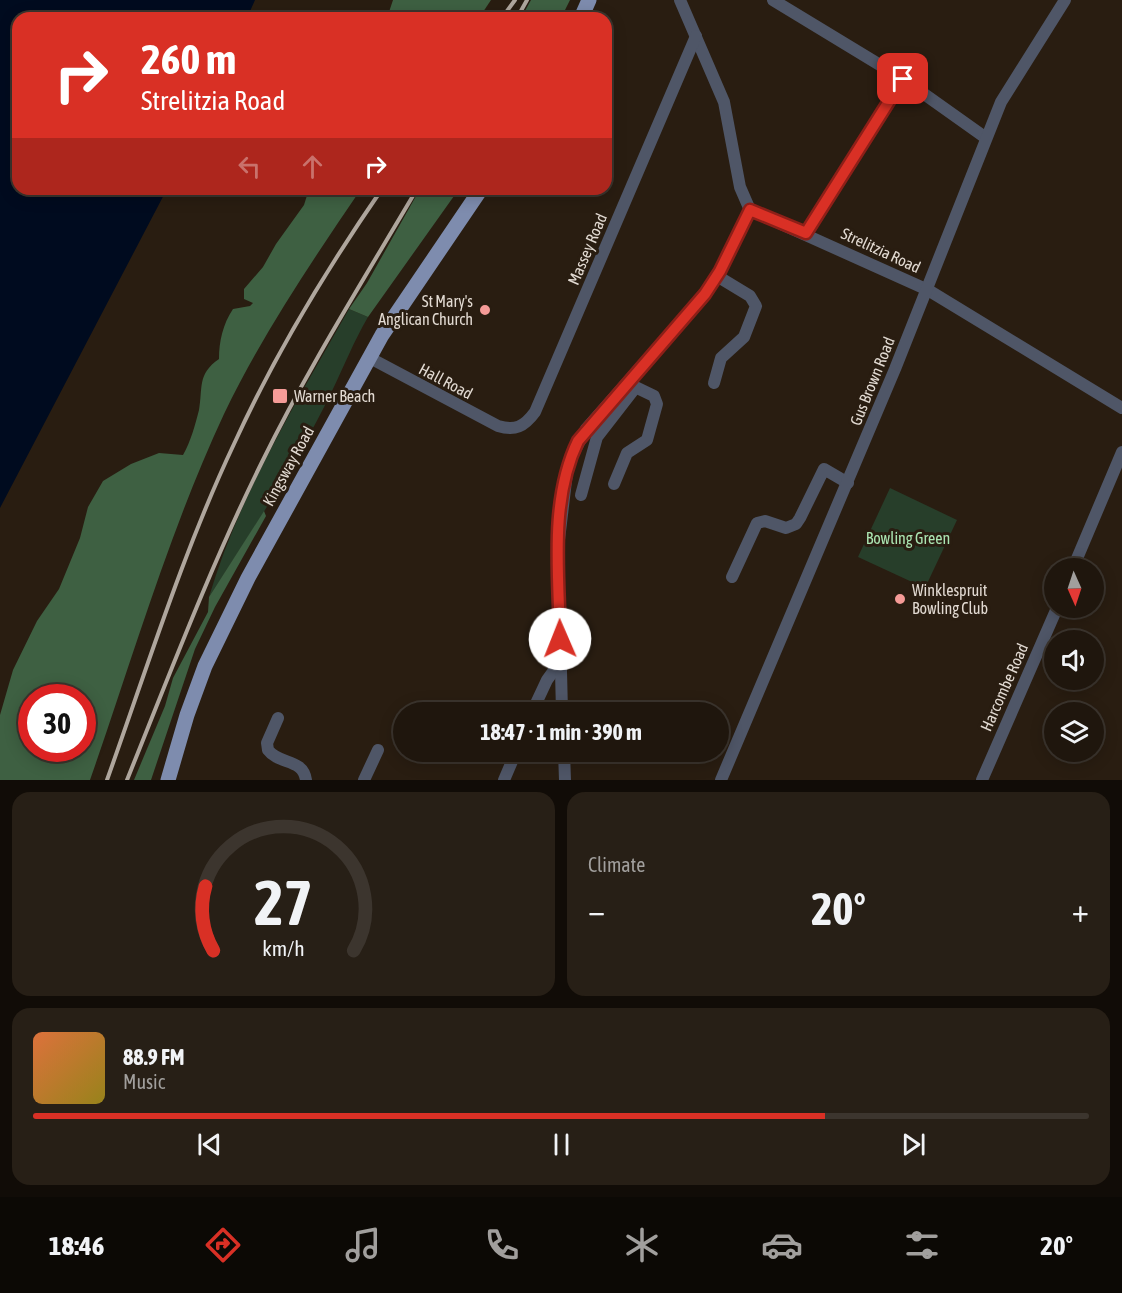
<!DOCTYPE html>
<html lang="en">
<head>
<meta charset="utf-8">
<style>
  :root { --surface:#1f160d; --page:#271f16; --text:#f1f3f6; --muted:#a19f9d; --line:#3c352e; --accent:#d93025 }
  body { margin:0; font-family:"Asap Condensed",sans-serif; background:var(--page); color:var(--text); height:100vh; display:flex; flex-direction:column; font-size:22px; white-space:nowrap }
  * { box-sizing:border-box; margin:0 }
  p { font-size:20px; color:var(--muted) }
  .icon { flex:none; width:33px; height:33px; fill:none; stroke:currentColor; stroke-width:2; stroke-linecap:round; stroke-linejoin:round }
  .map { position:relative; height:780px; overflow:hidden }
  .drawer { display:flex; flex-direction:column; gap:12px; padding:12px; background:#110c07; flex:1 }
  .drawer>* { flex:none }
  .top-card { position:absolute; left:12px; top:12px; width:600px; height:183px; border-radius:18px; box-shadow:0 3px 15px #0003,0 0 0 2px var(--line); background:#d93025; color:#fff; overflow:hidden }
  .needle { width:39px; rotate:177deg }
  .controls { position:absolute; left:1044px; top:558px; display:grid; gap:12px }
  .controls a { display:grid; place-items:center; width:60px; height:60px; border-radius:50%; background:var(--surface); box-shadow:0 3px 15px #0003,0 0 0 2px var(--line); font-size:30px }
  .speed { position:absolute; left:18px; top:684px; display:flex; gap:12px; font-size:30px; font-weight:700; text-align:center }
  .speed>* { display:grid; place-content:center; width:78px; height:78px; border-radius:50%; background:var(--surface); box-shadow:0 3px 15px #0003,0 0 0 2px var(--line); line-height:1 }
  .speed .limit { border:9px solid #d22; background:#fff; color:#111 }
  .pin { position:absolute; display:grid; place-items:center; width:51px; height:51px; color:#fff; margin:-26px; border-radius:12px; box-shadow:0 3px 9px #0006 }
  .me { position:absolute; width:66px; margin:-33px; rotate:359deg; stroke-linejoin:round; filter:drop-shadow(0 0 4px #0008) }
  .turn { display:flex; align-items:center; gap:21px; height:126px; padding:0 30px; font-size:27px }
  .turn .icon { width:78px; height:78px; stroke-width:2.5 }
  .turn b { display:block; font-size:42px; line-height:51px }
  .lanes { display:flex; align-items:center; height:57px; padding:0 30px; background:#0003; justify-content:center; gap:30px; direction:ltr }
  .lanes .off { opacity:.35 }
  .big { font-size:45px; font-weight:700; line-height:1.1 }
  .drawer .widget { flex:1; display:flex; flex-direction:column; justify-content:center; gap:9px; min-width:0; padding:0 21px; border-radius:18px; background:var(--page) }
  .drawer .dial { align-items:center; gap:0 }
  .dial svg { height:156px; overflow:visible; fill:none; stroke:var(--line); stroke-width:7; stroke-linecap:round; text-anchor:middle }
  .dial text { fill:var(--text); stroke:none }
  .song { display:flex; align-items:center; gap:18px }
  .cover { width:72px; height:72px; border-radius:9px; background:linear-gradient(135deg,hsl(20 70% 55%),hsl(50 70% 35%)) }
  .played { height:6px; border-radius:3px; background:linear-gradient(90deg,var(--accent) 75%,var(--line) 75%) }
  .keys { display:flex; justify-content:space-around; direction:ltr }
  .heat { display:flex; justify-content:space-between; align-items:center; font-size:33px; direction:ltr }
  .drawer .tiles { flex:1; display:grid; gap:12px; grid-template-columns:1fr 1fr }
  .widget:last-child { grid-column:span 2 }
  .trip { position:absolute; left:393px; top:702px; width:336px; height:60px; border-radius:30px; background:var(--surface); box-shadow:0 3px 15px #0003,0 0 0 2px var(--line); font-weight:700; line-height:60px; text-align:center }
  .tabs { display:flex; height:96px; justify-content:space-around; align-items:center; background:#0c0905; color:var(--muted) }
  .tabs .icon { width:42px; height:42px }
  .tabs .on { color:var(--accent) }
  .tabs b { font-size:27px; color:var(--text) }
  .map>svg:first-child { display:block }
  .green { fill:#273e2a }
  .forest { fill:#3e6042; fill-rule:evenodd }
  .water { fill:#000b1f }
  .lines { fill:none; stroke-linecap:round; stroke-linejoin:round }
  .minor { stroke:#4f5667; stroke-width:12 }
  .primary { stroke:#7e8cae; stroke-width:15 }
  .rail { stroke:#afa69d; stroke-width:4 }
  .route-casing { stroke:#8d1f18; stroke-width:15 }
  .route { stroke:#d93025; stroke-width:10 }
  .poi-dot { fill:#f59b97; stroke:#291d11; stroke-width:2 }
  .labels { text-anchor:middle; stroke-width:6; stroke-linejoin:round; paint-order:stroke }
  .street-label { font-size:16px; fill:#e2dad2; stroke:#291d11 }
  .poi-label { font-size:16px; fill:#e2dad2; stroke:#291d11; text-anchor:start }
  .park-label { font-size:16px; fill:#abe5b2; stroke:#291d11 }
</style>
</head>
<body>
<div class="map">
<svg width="1122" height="780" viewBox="0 0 1122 780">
  <rect width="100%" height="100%" fill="#291d11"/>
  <g class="green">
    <path d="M 349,309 L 368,317 C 354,341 344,366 332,391 C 298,462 251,532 209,597 C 239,495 297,401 349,309 Z"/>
    <polygon points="890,488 957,520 925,588 858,557"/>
  </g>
  <g class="forest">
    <polygon points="393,0 491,0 479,18 387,18"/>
    <polygon points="531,0 570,0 561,18 521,18"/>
    <path d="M 309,189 L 361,189 C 312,261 262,335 224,414 C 169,532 133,657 90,780 L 0,780 L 0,715 L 13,670 L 37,621 L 59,589 L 80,538 L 88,507 L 103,481 L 131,464 L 159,453 L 183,455 C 191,441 195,425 199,410 C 203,388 197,374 219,359 C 219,341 223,324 233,309 L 250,306 L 253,303 L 244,299 L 244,289 L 263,267 L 276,244 L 304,205 ZM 32,698 L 82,698 L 82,748 L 32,748 Z"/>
    <polygon points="420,189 459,189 368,317 349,309 367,283"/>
    <polygon points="264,511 266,516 215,607 195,649 151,780 134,780 165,706 173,678 208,612 209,597"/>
  </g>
  <polygon class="water" points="0,0 255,0 247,18 18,18 18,189 167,189 0,508"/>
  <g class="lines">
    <g class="minor">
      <polyline points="680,0 724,102 740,187 750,210 928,290 1122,408"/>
      <polyline points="773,0 903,79 986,138"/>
      <polyline points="806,233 903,79"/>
      <path d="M 370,358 L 498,426 C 515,431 524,427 535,412 L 696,36"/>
      <polyline points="714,383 721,358 744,337 756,306 750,296 717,276"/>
      <polyline points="614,484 627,453 647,440 657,404 654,396 627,383"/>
      <polyline points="581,495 597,437 635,388"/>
      <polyline points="1073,568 1122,452"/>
      <polyline points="732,577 757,523 765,521 786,528 796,524 800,518 824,469 848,483"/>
      <polyline points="532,712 547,680 560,662"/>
      <polyline points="562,712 558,548 568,464 586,429 705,294 720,271 750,210"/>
      <path d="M 278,718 L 267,743 L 268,750 C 279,765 303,758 306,780"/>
      <polyline points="564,752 565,780"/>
      <polyline points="364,780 378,750"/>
      <polyline points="504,780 516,752"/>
      <polyline points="721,780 895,369 1001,102 1065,0"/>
      <polyline points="982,780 1057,608"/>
    </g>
    <g class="primary">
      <polyline points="581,18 589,0"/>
      <polyline points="168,780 187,715 205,666 248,578 382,335 481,189"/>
    </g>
    <g class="rail">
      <polyline points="502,18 515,0"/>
      <polyline points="517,18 527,0"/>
      <path d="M 107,780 C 147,668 183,552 234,444 C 275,354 326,270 382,189"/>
      <path d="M 127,780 C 170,673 211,565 262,462 C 308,368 364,279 417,189"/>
    </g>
  </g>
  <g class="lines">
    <g class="route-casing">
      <path id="route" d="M 560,639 C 559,575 549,501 578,441 L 705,294 L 720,271 L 750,210 L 806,233 L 903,79"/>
    </g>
    <use href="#route" class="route"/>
  </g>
  <g class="poi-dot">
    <circle cx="485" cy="310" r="6"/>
    <rect x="272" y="388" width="16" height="16" rx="3"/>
    <circle cx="900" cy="599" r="6"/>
  </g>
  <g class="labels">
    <g class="street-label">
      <text transform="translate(587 249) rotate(-67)" y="6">Massey Road</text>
      <text transform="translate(881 250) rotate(25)" y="6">Strelitzia Road</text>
      <text transform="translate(446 381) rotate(28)" y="6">Hall Road</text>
      <text transform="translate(872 381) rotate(-68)" y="6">Gus Brown Road</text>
      <text transform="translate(288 466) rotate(-61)" y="6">Kingsway Road</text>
      <text transform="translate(1004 687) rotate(-66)" y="6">Harcombe Road</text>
    </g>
    <g class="poi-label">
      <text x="473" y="307" text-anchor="end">St Mary's<tspan x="473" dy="18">Anglican Church</tspan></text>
      <text x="294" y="402">Warner Beach</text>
      <text x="912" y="596">Winklespruit<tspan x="912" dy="18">Bowling Club</tspan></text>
    </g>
    <g class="park-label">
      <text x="908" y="544">Bowling Green</text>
    </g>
  </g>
</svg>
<div class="controls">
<a><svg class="needle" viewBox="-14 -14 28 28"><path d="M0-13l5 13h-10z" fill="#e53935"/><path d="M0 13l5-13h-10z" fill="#a19f9d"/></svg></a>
<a><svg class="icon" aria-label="sound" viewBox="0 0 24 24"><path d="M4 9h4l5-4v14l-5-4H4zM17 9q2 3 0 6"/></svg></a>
<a><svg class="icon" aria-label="layers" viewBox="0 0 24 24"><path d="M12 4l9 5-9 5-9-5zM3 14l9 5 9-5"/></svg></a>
</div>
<div class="speed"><div class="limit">30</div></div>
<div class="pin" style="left:903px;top:79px;background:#d93025"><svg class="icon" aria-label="arrive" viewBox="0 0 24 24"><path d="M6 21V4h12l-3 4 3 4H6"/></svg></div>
<svg class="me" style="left:560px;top:639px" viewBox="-20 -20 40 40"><circle r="19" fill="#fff"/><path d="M0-13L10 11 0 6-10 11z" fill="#d93025"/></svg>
<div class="trip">18:47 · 1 min · 390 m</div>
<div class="top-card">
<div class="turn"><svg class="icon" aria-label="right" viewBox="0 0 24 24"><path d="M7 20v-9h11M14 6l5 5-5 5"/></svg><div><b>260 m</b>Strelitzia Road</div></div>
<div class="lanes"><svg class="icon off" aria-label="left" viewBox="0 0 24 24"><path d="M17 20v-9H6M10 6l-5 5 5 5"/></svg><svg class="icon off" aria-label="ahead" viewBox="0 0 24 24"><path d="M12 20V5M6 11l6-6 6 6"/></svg><svg class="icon" aria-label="right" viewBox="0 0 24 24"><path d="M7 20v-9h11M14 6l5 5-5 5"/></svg></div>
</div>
</div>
<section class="drawer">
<div class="tiles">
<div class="widget dial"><svg viewBox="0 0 100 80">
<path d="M14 69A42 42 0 1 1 86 69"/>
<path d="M14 69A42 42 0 0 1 10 36" stroke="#d93025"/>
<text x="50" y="56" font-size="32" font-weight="700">27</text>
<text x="50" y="72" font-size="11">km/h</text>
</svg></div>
<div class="widget"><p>Climate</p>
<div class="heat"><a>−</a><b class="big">20°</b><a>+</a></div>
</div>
<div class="widget">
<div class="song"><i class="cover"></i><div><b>88.9 FM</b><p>Music</p></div></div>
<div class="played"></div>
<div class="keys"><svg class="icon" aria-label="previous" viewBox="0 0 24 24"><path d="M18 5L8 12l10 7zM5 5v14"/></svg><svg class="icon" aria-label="pause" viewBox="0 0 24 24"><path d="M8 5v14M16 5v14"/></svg><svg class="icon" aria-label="next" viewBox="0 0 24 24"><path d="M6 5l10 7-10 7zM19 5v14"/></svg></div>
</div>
</div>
</section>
<nav class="tabs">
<b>18:46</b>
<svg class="icon on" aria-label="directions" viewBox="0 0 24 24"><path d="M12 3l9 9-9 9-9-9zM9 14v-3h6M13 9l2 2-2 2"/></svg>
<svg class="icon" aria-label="music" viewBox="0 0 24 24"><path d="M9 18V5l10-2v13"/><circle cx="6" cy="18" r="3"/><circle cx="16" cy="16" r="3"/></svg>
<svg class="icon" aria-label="phone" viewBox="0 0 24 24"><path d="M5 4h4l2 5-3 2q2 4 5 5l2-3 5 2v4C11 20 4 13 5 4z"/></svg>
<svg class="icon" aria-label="climate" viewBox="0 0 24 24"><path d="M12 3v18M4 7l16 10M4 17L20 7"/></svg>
<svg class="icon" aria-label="car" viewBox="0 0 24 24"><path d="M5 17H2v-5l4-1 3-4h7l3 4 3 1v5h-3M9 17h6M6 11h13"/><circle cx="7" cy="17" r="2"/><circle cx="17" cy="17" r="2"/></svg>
<svg class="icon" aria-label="filters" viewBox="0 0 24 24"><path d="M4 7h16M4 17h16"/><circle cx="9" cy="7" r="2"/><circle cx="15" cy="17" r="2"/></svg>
<b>20°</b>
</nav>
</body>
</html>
